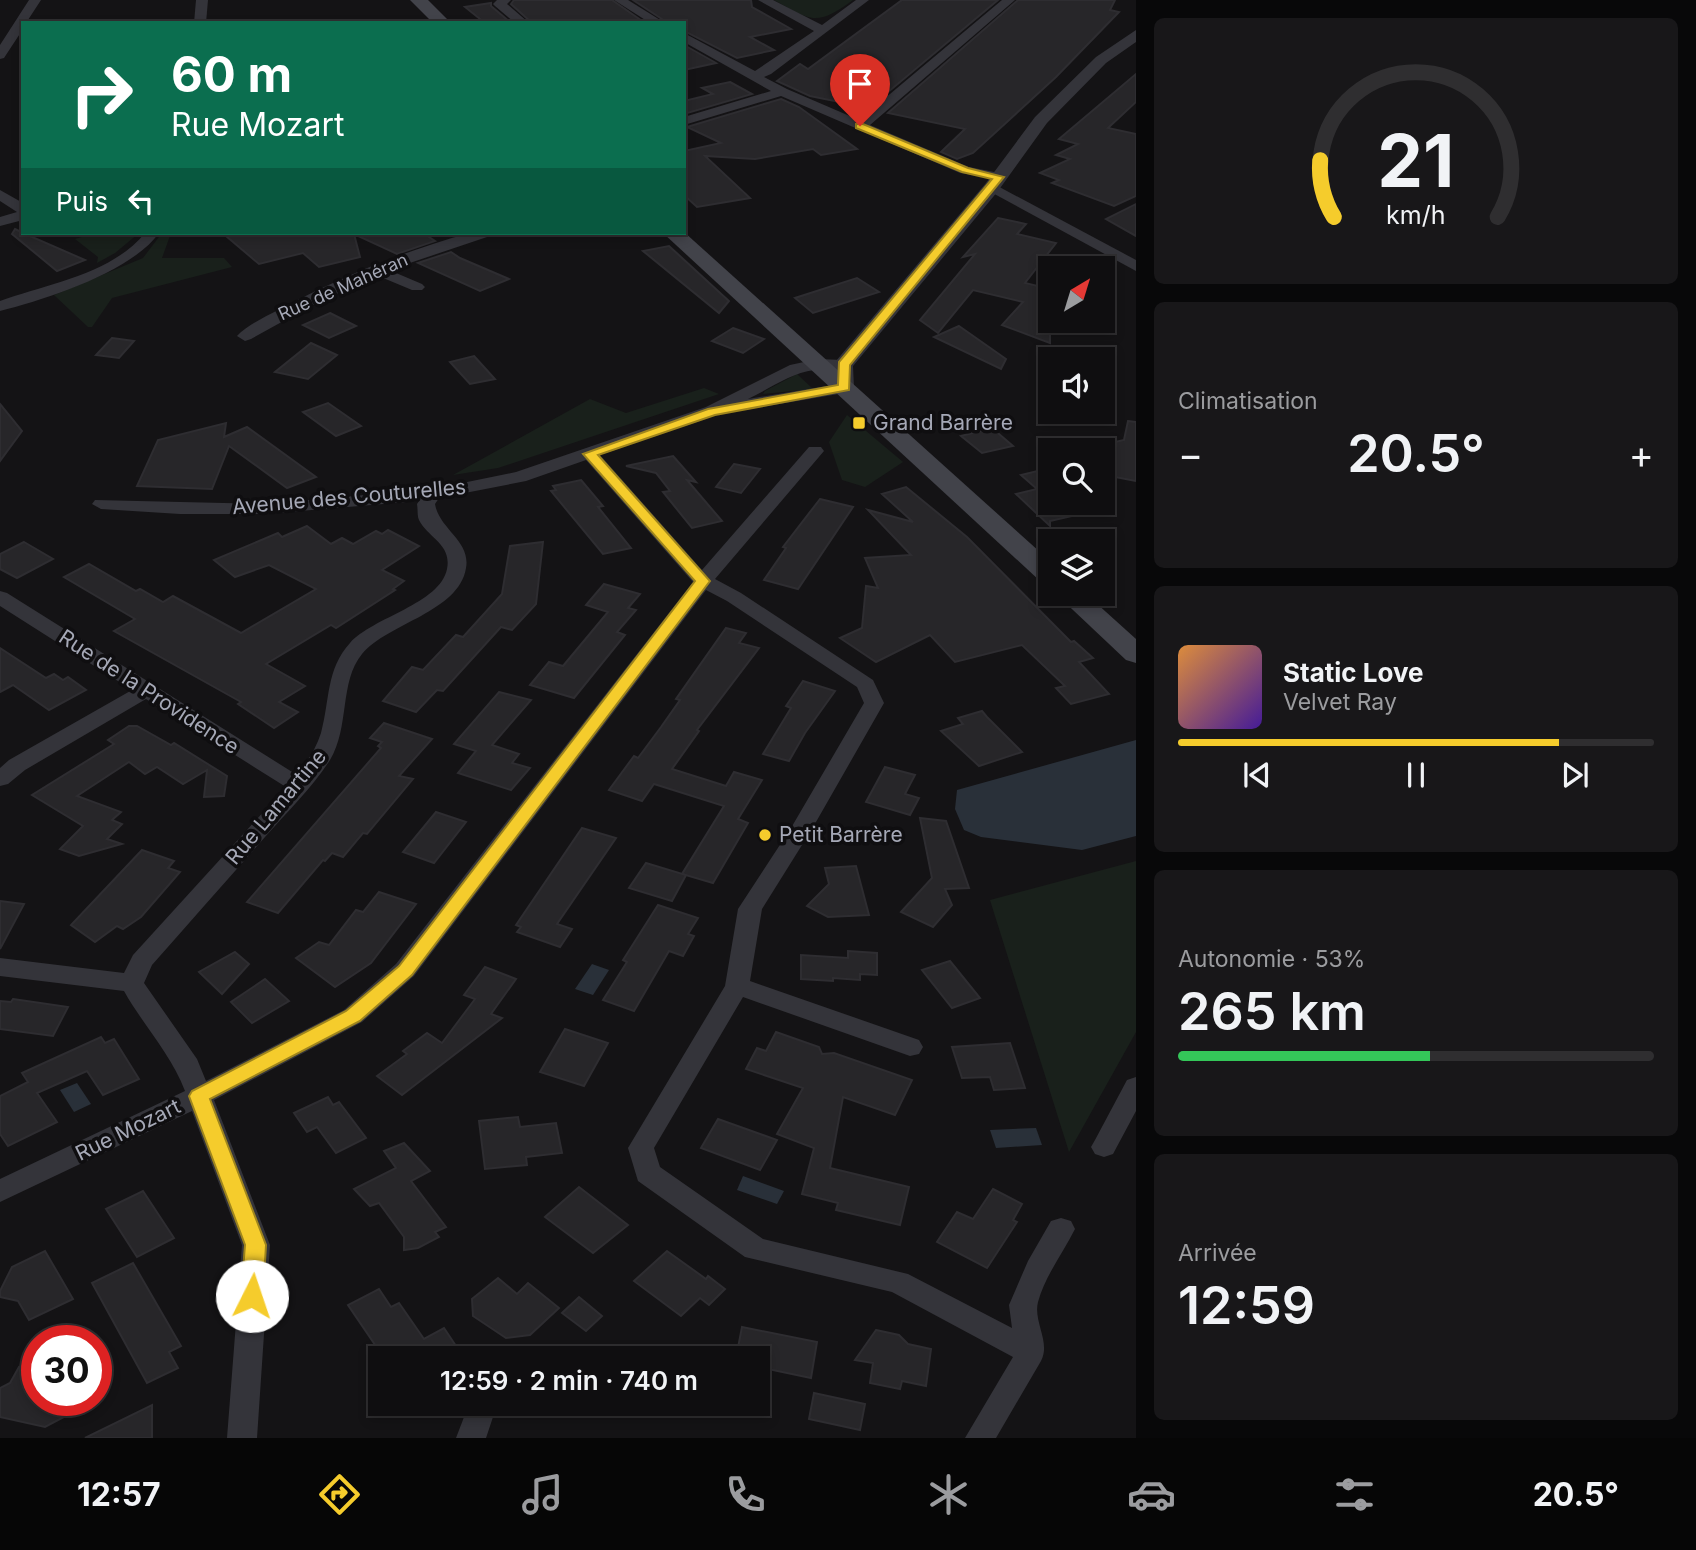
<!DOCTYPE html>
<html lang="fr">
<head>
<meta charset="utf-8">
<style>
  :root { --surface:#0f0e10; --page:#181719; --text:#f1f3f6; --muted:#9b9c9f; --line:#2f2e30; --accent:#f5cc2c }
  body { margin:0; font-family:Inter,sans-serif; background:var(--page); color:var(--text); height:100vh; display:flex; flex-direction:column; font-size:26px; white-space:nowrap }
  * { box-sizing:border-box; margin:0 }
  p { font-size:23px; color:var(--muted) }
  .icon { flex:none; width:38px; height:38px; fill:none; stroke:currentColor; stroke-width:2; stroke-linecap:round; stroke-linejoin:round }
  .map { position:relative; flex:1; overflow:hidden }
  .side { display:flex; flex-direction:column; gap:18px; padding:18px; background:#080809; width:560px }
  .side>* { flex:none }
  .guide { position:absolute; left:21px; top:21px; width:665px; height:214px; border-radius:0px; box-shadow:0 4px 10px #0003,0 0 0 2px var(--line); background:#0b6e4f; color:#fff; overflow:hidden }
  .needle { width:46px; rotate:38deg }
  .buttons { position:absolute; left:1038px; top:256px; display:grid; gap:14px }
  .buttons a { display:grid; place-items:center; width:77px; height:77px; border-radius:0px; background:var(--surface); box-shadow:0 4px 10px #0003,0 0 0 2px var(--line); font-size:35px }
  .speed { position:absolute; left:21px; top:1325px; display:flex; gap:14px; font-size:35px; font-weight:700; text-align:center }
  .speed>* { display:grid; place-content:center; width:91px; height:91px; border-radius:50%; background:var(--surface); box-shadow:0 4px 10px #0003,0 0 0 2px var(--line); line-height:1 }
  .speed .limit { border:10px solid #d22; background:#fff; color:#111 }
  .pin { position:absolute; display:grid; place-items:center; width:60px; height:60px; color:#fff; margin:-72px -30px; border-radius:50% 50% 50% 0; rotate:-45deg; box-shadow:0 0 7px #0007 }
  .pin .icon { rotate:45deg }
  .me { position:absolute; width:77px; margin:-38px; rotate:4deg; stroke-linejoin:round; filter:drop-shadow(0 0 5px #0008) }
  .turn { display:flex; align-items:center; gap:24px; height:147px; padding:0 35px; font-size:32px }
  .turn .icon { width:91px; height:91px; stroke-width:2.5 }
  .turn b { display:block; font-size:49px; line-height:60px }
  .then { display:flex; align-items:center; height:66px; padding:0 35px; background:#0003; gap:14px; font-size:26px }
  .big { font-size:52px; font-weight:600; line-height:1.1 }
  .side .tile { flex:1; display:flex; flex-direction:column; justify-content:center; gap:10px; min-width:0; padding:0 24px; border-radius:10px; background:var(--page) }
  .side .dial { align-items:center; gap:0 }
  .dial svg { height:182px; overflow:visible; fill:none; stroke:var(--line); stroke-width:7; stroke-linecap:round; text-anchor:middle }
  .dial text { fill:var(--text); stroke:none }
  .song { display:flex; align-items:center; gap:21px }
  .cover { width:84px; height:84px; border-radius:10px; background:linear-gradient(135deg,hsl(30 70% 55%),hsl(260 70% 35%)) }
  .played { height:7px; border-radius:4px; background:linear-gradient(90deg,var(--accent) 80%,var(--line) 80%) }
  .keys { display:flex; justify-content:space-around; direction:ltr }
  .heat { display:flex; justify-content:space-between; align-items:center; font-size:38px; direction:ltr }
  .charge { height:10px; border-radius:5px; background:linear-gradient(90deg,#34c759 53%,var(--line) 0) }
  .trip { position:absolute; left:368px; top:1346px; width:402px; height:70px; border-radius:0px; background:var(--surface); box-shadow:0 4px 10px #0003,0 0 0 2px var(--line); font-weight:600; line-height:70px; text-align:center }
  .dock { display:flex; height:112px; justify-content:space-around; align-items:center; background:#060606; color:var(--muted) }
  .dock .icon { width:49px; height:49px }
  .dock .on { color:var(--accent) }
  .dock b { font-size:32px; color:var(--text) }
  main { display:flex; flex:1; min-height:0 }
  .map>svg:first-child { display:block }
  .green { fill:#19201b }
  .water { fill:#293039 }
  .building { fill:#272629; stroke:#2e2d31; stroke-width:2 }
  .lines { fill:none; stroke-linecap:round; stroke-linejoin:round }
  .minor { fill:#34343a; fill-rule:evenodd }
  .tertiary { fill:#34343a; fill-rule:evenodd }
  .secondary { fill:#42434a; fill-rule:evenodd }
  .route { fill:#f5cc2c; stroke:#9f851d; stroke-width:2 }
  .poi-dot { fill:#f5cc2c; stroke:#0f0e10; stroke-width:2.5 }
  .labels { text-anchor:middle; stroke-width:7; stroke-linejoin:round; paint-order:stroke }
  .far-street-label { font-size:18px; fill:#a5a8b6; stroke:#0f0e10 }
  .poi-label { font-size:21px; fill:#a5a8b6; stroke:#0f0e10; text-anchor:start }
  .street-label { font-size:21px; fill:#a5a8b6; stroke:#0f0e10 }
</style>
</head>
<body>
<main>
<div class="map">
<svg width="1136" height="1438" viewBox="0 0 1136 1438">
  <rect width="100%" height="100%" fill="#141315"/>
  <g class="green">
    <path d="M 774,0 L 853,0 C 816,27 812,21 774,0 Z"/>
    <polygon points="95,233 139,233 115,253 97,263 98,257 75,239"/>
    <polygon points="162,233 171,233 162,258 224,258 232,267 112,298 92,327 88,327 54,295 143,258"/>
    <polygon points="797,374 813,389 763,394 765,391"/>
    <polygon points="704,388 719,394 498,468 453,475 590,399 626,413"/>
    <polygon points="847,415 903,462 865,487 842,480 829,442"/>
    <polygon points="1136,861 1136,1032 1069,1152 990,900"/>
  </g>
  <g class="water">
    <polygon points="1136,740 1136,836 1082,850 981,837 964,830 955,809 957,790"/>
    <polygon points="592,964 609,970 593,995 575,989"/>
    <polygon points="77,1083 91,1104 74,1112 60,1090"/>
    <polygon points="1036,1128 1042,1145 996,1148 990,1130"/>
    <polygon points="743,1176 784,1191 777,1204 737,1190"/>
  </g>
  <g class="building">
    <polygon points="514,0 612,0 645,23 532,23 511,4"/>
    <polygon points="633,0 751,0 752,7 791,29 750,37 774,50 737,58 684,31 684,23 668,23"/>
    <polygon points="902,0 998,0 869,108 810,96 777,81 800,64 808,69"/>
    <polygon points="1018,0 1115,0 1110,10 1119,12 1056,77 973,153 957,159 941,152 965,129 888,113"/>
    <polygon points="491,3 491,6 511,23 485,23 465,7"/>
    <polygon points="684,45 716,63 684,70"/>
    <polygon points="1136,74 1136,102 1108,128 1136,134 1136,196 1114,206 1052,183 1059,180 1040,173 1070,159 1056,155 1078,144 1059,139"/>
    <polygon points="730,82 752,94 684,114 684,101 713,94 702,88"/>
    <polygon points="781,99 799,107 857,149 821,155 813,149 755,159 705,156 750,198 697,207 684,195 684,151 721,143 687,127"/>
    <polygon points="1136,204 1136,236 1106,219"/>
    <polygon points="998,218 1026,224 1017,234 1056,243 1025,283 1050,289 1050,343 1002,325 1023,302 973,290 938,333 920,320 975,254 963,257"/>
    <polygon points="15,229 23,233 85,260 57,271 12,234"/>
    <polygon points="263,233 423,233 435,241 397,254 354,234 360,257 319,267 303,253 259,264 226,236"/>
    <polygon points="669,246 729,301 719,313 643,251"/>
    <polygon points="451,252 460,258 509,279 480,291 418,263"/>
    <polygon points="857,278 879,292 813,313 795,298"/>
    <polygon points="330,313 356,326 329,338 303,325"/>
    <polygon points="959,326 1006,359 1001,369 934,337"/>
    <polygon points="733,328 764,339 743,353 712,341"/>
    <polygon points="112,338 134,341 119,358 96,355"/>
    <polygon points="311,343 337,355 308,379 275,372"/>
    <polygon points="474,356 484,367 495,379 470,384 450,362"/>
    <polygon points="328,403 361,426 336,436 303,412"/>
    <polygon points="0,404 22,431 0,461"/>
    <polygon points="1128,421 1136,422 1136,481 1115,477 1116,473 1102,471 1102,445 1124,440"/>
    <polygon points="226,423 224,437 247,427 316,477 287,488 229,446 212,489 137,486 158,440"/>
    <polygon points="992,428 1013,446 982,453 961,436"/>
    <polygon points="673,456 696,482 687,480 722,521 692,528 663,492 670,491 656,473 626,466"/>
    <polygon points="734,464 760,469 741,493 716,487"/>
    <polygon points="1050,468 1050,502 1097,502 1098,510 1050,521 1050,526 1016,494 1037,489 1021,475"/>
    <polygon points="581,480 603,506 598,507 631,548 603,554 551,491 556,490 553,486"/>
    <polygon points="906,487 967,537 1071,642 1074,641 1093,658 1079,662 1109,694 1071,704 1056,688 1065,686 1022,645 955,662 930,635 876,662 840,638 862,628 866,586 878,588 865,558 911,555 868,510 913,522 882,494"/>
    <polygon points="820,499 853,507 798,589 764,580 786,548 783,547"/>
    <polygon points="307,526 331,544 342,538 353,544 376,531 382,534 388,530 419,546 382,570 404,581 393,589 395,590 336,628 331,625 266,664 305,686 279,702 298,712 274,728 238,704 241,702 114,631 135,619 64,577 89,564 136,591 140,589 163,602 173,596 241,633 316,589 269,565 235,577 214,560 278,533 282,537"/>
    <polygon points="24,542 53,559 17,578 0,569 0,554"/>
    <polygon points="543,542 536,604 512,630 501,627 443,691 437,690 416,712 383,701 412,667 423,670 456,635 463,637 502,594 510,546"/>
    <polygon points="604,584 640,594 628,608 636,610 617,632 625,635 574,698 530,685 549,662 563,666 608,612 586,605"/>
    <polygon points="726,628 746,633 739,643 759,648 697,730 699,731 672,769 726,786 734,772 762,780 738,819 748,823 713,883 682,874 724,806 654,784 642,801 609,790 634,756 638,758 661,727 680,700 676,699"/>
    <polygon points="0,648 46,678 54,674 63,680 68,677 86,690 49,710 13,685 0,692"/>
    <polygon points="803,681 835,691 805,733 789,761 763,754 791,708 786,706"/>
    <polygon points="499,692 531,700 492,745 519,754 512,763 530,768 511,790 458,773 476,751 454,744"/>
    <polygon points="982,711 987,717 1022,752 979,766 941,731 963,724 958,718"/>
    <polygon points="384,723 432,739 399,776 413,779 367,834 363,833 343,857 332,853 325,861 323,860 278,913 247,902 381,748 378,746 382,742 370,738"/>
    <polygon points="129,726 137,726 171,745 174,743 227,776 224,796 204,797 207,770 183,784 157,767 145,774 129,762 77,796 121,812 112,820 122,824 107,839 122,844 79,856 60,849 83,826 32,795 114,744 108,740"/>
    <polygon points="885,767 915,775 905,794 919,798 910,815 866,802"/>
    <polygon points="436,812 466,822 434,863 403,852"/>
    <polygon points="920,818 946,821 969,888 945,889 952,905 933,927 901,912 932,878"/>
    <polygon points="582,828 616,838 557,924 572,929 560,947 517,932 521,927 516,925"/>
    <polygon points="142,850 174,861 168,868 180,872 141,917 123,929 117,926 95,942 71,925"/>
    <polygon points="646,863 686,875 672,901 629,888"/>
    <polygon points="856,866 869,915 828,917 807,906 829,884 825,868"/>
    <polygon points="379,892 416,904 371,963 335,987 296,958 319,942 329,945 356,910 363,912"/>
    <polygon points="0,901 24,904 0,949"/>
    <polygon points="658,905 698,918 688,934 694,936 683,956 669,951 634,1011 603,1000 627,962 623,960"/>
    <polygon points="848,951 877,953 877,975 860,974 860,980 833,978 833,981 801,979 801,955 848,958"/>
    <polygon points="235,952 249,964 222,994 199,972"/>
    <polygon points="950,961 980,998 952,1008 922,970"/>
    <polygon points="485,967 516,979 491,1014 502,1018 402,1095 377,1076 407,1054 403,1051 427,1033 442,1043 475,999 464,995"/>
    <polygon points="265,979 289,1001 252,1023 231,1002"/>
    <polygon points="13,999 68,1007 53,1036 0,1029 0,1001 11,1002"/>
    <polygon points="565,1029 608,1043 584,1086 540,1072"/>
    <polygon points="776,1032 819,1047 822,1054 834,1053 912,1080 895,1115 843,1097 830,1168 909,1187 900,1225 836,1210 838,1203 802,1194 814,1148 777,1134 803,1088 746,1069 757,1048 766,1051"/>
    <polygon points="101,1037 105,1043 114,1039 139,1079 103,1095 87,1071 37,1093 57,1122 8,1146 0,1134 0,1096 28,1082 22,1073"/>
    <polygon points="1010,1043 1025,1088 994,1090 990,1077 962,1078 952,1047"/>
    <polygon points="328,1097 333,1105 339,1102 366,1138 336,1153 317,1127 307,1132 294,1113"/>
    <polygon points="518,1117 520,1127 556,1123 562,1153 526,1157 527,1165 485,1169 479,1121"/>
    <polygon points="718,1119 777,1140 760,1170 701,1148"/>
    <polygon points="404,1143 430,1171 411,1181 446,1227 435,1232 439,1237 418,1248 404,1250 404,1237 379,1203 370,1206 354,1189 396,1168 384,1151"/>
    <polygon points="579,1187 628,1225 593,1253 545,1217"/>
    <polygon points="993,1189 1022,1204 1013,1220 1017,1222 987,1268 937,1242 957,1212 973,1219"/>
    <polygon points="143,1191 174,1238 137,1257 106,1209"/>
    <polygon points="45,1251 73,1299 29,1320 18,1301 0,1297 0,1291 12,1267"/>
    <polygon points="667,1251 706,1279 708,1276 725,1289 709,1305 700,1298 681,1316 634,1281"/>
    <polygon points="133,1263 181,1346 169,1352 178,1368 147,1383 92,1283"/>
    <polygon points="498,1278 517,1294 528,1283 559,1308 530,1335 506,1338 473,1316 472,1299"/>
    <polygon points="379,1289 391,1307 399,1303 424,1339 444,1328 464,1358 384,1358 348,1305"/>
    <polygon points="579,1297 602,1316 586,1331 562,1313"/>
    <polygon points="742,1327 817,1342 811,1378 758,1367 758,1358 736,1358"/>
    <polygon points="876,1330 899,1335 908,1344 931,1349 926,1386 902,1381 900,1389 870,1383 873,1363 855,1360"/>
    <polygon points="19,1367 37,1372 37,1400 96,1400 45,1427 0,1417 0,1388 10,1383"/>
    <polygon points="814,1393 865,1404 860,1430 809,1419"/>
    <polygon points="152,1405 152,1438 85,1438"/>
  </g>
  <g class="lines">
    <g class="minor">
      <polygon points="29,0 41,0 26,23 23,23 23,29 4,58 0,59 0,45"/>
      <polygon points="196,0 208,0 206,23 194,23"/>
      <polygon points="497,0 511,0 507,4 529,23 515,23 495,6 493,4"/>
      <polygon points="614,0 628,0 665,23 650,23"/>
      <polygon points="758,0 773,0 822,25 856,0 869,0 771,74 764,77 787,89 859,120 1002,0 1015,0 870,125 969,167 1004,174 1004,180 960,173 781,96 684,125 684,117 771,91 684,42 684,33 755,71 814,31"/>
      <polygon points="992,183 1136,260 1136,271 987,190 987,184"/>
      <polygon points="0,190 23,203 23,220 0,226 0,217 17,212 0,201"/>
      <path d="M 145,233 L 159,233 C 131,272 47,299 0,311 L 0,301 C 47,284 112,274 145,233 Z"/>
      <path d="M 470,233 L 492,233 L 490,236 L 389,270 L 422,284 L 425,287 L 422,290 L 412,290 L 376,275 L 307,308 L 251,339 L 245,341 L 237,336 C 247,325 265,317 278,310 C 339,278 403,251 470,233 Z"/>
      <path d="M 818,359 L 843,360 L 851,365 C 842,374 826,368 814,370 C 791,373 769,389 748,399 L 844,383 L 852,388 L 850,392 L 738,411 L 731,408 L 600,455 L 702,570 L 809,447 L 821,447 L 824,451 L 715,579 L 741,593 L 873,680 L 884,703 L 812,829 L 762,909 L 750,981 L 919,1040 L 923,1047 L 919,1054 L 910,1056 L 743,997 L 654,1148 L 660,1167 L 763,1239 L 908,1274 L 1012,1328 L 1009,1305 L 1028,1261 L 1051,1221 L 1061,1218 L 1071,1221 L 1075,1229 C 1063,1253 1045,1276 1038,1302 C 1033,1322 1051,1342 1041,1361 L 996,1438 L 965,1438 L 1013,1357 L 892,1292 L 745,1257 L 638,1181 L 628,1148 L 725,986 L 738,909 L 791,828 L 864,703 L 857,687 L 727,601 L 706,590 L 414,976 L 362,1022 L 214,1100 L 270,1245 L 257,1438 L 227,1438 L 242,1245 L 192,1111 L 0,1202 L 0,1179 L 185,1091 C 171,1054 143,1025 124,991 L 0,976 L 0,958 L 124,973 L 133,955 L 286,787 L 146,699 L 25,770 L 8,784 L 0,786 L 0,768 L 9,760 L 132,690 L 0,606 L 0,591 L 7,593 L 297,775 C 307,762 316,749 321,733 C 330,700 326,669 350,643 C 373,617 440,604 447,569 C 452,544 428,538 419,520 C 417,516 418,509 417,504 L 419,501 L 264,514 L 180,514 L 101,509 L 92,504 L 95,500 L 264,504 L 433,489 L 516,472 L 706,407 L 790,365 ZM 586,460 L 693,582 L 396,964 L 344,1010 L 206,1081 L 197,1059 L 144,983 L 152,965 C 190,922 227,880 265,837 C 287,812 312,788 330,760 C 350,727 339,682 362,654 C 388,623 459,612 466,568 C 471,541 439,529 435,504 L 439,498 L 526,481 Z"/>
      <polygon points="1136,1077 1136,1111 1113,1154 1104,1157 1095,1154 1091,1147 1095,1140 1127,1080"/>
      <polygon points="469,1404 491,1404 495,1411 486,1438 456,1438"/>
    </g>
    <path class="tertiary" d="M 1136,30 L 1136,42 L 1106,63 L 1047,123 L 998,191 L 853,366 L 854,388 L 851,392 L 837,392 C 832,385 831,368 836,361 L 986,183 L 1035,117 L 1096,57 Z"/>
    <g class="secondary">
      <polygon points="410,0 428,0 451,23 433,23"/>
      <polygon points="684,232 1050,561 1050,583 1040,581 663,233"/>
      <polygon points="1055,593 1085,593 1136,639 1136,663 1126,660"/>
    </g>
  </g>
  <polygon class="route" points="856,124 863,124 968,168 1004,177 850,365 849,390 715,415 598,455 710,581 412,975 360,1021 210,1099 266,1245 263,1296 260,1302 252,1305 245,1302 241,1296 245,1245 189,1096 192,1091 346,1011 399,966 695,581 583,454 708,409 838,385 839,362 992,179 962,172 856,128"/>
  <g class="poi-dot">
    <rect x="852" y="416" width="14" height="14" rx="3.5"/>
    <circle cx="765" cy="835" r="7"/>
  </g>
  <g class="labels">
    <g class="far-street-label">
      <text transform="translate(343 287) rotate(-24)" y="6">Rue de Mahéran</text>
    </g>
    <g class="poi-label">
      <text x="873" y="430">Grand Barrère</text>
      <text x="779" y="842">Petit Barrère</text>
    </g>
    <g class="street-label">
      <text transform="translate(349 497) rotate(-5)" y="7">Avenue des Couturelles</text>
      <text transform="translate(149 692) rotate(33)" y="7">Rue de la Providence</text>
      <text transform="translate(276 807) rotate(-50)" y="7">Rue Lamartine</text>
      <text transform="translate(128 1130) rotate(-26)" y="7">Rue Mozart</text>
    </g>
  </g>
</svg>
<div class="buttons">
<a><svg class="needle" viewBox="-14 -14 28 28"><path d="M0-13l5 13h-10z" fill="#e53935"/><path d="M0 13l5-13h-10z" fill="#9b9c9f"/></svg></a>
<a><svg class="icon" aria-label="sound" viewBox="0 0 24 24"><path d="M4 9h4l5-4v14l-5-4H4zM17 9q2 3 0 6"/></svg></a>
<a><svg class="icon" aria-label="search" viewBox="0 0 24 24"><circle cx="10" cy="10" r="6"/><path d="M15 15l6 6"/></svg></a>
<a><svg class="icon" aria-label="layers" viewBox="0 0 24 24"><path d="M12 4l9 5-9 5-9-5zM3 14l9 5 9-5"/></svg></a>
</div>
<div class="speed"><div class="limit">30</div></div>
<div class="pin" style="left:860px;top:126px;background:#d93025"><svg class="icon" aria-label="arrive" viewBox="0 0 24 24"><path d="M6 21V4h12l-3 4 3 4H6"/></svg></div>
<svg class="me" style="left:252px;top:1296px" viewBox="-20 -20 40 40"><circle r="19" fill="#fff"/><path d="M0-13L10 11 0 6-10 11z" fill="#f5cc2c"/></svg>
<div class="trip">12:59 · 2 min · 740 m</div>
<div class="guide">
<div class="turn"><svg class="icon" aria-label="right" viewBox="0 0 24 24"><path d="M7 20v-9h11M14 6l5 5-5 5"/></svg><div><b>60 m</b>Rue Mozart</div></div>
<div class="then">Puis<svg class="icon" aria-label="left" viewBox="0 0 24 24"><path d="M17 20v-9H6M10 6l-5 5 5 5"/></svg></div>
</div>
</div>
<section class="side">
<div class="tile dial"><svg viewBox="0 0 100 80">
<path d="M14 69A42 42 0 1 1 86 69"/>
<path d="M14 69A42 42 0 0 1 8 44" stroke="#f5cc2c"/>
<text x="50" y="56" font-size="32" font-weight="700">21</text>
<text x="50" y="72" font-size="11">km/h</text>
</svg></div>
<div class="tile"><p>Climatisation</p>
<div class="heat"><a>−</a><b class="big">20.5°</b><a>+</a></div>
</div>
<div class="tile">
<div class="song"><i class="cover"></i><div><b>Static Love</b><p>Velvet Ray</p></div></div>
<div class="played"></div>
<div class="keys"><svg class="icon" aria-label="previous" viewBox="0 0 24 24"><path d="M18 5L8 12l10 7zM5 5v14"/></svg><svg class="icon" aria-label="pause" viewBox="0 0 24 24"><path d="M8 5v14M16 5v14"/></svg><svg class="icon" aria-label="next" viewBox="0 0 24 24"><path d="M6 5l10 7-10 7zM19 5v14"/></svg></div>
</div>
<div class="tile"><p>Autonomie · 53%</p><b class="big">265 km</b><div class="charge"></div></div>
<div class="tile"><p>Arrivée</p><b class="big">12:59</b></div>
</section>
</main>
<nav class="dock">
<b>12:57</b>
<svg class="icon on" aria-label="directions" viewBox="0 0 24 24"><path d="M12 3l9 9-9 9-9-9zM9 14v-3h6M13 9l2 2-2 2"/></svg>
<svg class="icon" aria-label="music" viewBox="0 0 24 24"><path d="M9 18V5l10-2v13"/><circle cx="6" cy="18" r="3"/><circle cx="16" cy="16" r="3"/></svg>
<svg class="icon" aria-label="phone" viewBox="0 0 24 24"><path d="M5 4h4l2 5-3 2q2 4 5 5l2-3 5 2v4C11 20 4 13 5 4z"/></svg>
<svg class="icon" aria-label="climate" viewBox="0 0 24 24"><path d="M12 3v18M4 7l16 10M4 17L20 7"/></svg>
<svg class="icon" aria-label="car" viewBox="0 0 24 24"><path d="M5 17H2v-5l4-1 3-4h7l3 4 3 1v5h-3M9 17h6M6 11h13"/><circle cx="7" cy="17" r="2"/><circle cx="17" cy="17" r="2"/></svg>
<svg class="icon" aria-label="filters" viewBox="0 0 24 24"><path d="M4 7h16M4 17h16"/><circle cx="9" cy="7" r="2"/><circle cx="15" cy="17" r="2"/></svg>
<b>20.5°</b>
</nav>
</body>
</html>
